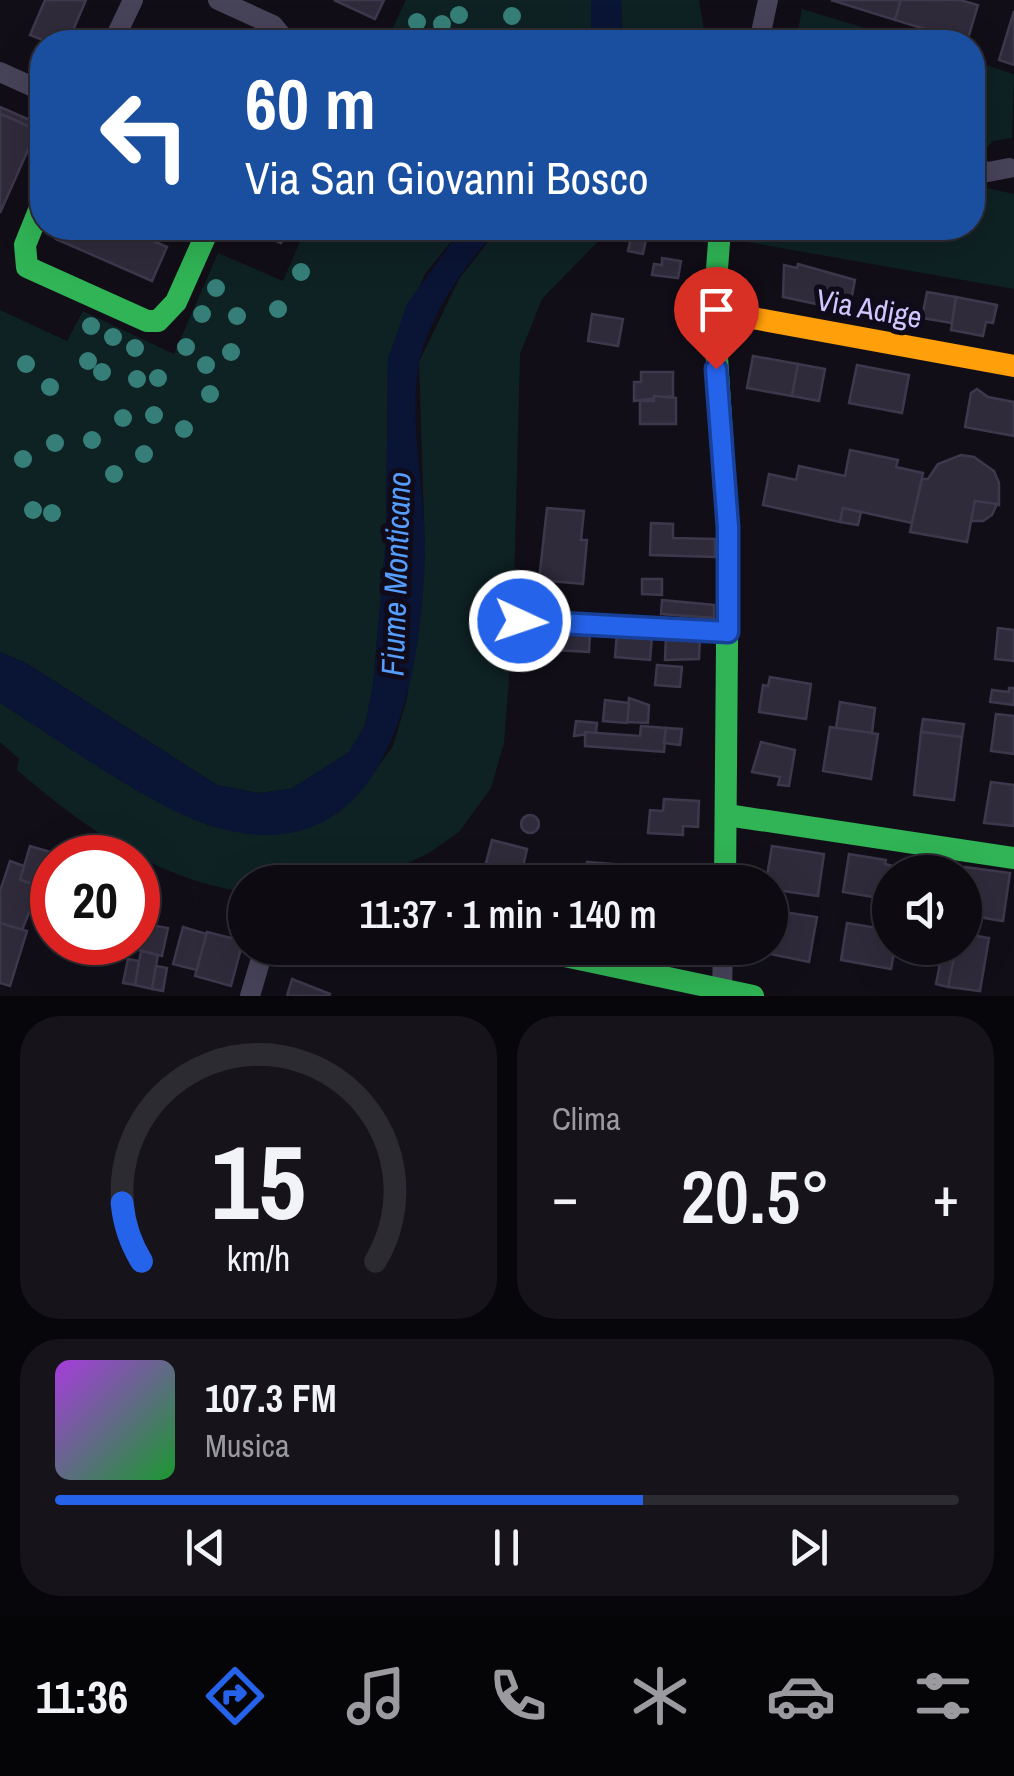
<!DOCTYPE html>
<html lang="it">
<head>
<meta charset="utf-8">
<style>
  :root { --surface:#0d0a12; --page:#16131b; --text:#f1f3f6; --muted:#9a9a9f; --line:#2d2b32; --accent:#2563eb }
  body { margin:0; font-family:"Archivo Narrow",sans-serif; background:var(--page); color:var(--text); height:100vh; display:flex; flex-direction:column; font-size:38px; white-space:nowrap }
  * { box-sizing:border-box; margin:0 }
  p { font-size:32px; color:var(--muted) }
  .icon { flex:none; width:55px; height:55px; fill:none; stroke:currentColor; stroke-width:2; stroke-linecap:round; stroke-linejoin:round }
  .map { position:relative; height:996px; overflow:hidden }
  .details { display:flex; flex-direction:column; gap:20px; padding:20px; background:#07060a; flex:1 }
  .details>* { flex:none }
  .guide { position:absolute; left:30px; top:30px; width:955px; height:210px; border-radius:40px; box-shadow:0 10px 40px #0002,0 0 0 2px var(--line); background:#1a4fa0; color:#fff; overflow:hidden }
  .tools { position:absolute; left:872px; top:855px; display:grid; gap:20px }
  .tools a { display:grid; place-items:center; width:110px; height:110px; border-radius:50%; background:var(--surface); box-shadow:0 10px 40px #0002,0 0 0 2px var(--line); font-size:50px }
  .speed { position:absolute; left:30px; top:835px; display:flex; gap:20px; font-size:50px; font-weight:700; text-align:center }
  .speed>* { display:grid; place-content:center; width:130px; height:130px; border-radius:50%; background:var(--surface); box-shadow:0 10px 40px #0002,0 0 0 2px var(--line); line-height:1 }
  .speed .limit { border:15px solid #d22; background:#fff; color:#111 }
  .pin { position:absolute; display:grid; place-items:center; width:85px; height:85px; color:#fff; margin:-102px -42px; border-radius:50% 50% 50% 0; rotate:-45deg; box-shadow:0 0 10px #0007 }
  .pin .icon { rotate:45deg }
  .me { position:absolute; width:110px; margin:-55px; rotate:93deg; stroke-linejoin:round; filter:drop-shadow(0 0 8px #0008) }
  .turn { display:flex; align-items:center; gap:35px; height:210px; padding:0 50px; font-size:45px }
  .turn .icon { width:130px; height:130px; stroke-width:2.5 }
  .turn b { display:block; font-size:70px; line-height:85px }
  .big { font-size:75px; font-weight:600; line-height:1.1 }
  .details .tile { flex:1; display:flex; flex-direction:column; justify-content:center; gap:15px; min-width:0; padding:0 35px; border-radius:40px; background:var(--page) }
  .details .dial { align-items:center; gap:0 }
  .dial svg { height:260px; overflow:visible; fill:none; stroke:var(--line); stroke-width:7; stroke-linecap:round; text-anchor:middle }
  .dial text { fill:var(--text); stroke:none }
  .song { display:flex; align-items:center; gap:30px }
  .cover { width:120px; height:120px; border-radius:15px; background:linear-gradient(135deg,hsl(280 70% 55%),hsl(130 70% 35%)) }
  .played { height:10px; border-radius:5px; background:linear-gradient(90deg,var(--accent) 65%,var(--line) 65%) }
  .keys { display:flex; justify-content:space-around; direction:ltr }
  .heat { display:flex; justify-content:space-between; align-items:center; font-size:55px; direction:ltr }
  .details .tiles { flex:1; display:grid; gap:20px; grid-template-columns:1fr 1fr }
  .tile:last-child { grid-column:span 2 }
  .trip { position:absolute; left:228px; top:865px; width:560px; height:100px; border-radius:50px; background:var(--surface); box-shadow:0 10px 40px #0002,0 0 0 2px var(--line); font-weight:600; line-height:100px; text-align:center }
  .menu { display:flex; height:160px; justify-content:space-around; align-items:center; background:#050407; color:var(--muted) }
  .menu .icon { width:70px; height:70px }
  .menu .current { color:var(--accent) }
  .menu b { font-size:45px; color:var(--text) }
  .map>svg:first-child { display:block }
  .green { fill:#0e2123 }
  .water { fill:#0a1434 }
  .building { fill:#2f2b3b; stroke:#3e384d; stroke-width:2.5 }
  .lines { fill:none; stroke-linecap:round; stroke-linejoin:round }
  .lane { stroke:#474359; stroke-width:10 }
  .street { stroke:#474359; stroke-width:20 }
  .fast { stroke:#30b455; stroke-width:22 }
  .slow { stroke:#ff9f0a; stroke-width:22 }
  .tree { fill:#367f79 }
  .route-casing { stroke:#184099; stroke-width:25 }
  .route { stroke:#2563eb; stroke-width:18 }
  .labels { text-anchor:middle; stroke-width:10; stroke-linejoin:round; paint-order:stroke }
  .street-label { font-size:30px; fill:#d2c6fe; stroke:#100b1b }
  .water-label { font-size:32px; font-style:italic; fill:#559efd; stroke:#100b1b }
</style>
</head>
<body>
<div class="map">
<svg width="1014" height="996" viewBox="0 0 1014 996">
  <rect width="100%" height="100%" fill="#110e18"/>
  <g class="green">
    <polygon points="406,0 591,0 591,42 386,42"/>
    <polygon points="621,0 699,0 706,42 622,42"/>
    <polygon points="802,9 911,42 779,42 780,38 796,42"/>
    <polygon points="973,61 1014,74 1012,138 993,141 978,157 973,155"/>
    <polygon points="973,185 1014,194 1014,289 730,239 753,239 755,228 972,228"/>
    <polygon points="306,228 462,228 425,274 388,358 386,538 373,685 365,725 350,752 291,789 258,793 217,785 26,663 0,652 0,310 67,341 83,311 174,354 218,253 283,281"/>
    <path d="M 499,228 L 611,228 L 542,299 L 520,354 L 513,626 L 504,743 L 491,788 L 459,832 L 429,853 L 367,882 L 245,882 L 245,892 C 157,880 82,826 17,770 L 19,759 L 0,742 L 0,703 L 180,813 L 208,825 L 236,832 L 290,832 L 339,812 L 362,789 L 393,746 L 407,699 L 425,553 L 419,362 L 459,279 Z"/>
  </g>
  <g class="water">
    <polygon points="591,0 621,0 622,42 591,42"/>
    <path d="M 462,228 L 499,228 C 466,262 429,316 419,363 C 408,421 426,494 425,553 C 422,681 387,882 209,825 C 148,805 57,739 0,703 L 0,652 L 26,663 L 217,785 L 258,793 L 291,789 L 349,752 L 365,725 L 373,685 L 386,538 L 388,359 L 407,304 Z"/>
  </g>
  <g class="building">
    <polygon points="45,0 86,0 68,42 48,42 30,35"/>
    <polygon points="334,0 384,0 375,19"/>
    <polygon points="831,0 901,0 895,20"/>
    <polygon points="901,0 960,0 978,5 967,42 895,20"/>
    <polygon points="1014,11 1014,65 999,60"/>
    <polygon points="0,107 39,124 37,130 0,114"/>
    <polygon points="1,114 37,130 0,213 0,117"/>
    <polygon points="61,228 124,228 167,247 152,281 56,239"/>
    <polygon points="246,228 288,228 281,243"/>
    <polygon points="633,228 648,230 643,254 628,251"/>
    <polygon points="642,229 642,228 706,228 704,241"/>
    <polygon points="662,258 681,261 678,278 652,275 654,264 662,265"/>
    <polygon points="798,264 855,280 849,311 783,297 784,265 797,268"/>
    <polygon points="927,292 956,297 952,323 922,318"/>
    <polygon points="956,297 997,305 993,323 986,322 983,336 951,330"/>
    <polygon points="592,314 623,319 618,346 588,341"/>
    <polygon points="753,356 798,364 792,396 747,388"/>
    <polygon points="798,364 825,369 819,401 792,396"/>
    <polygon points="857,365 909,375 902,413 849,403"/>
    <polygon points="641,372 673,372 673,396 634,401 634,382 641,382"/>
    <polygon points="977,389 988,397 1014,402 1014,436 965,427 971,393"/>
    <polygon points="654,396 676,398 676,424 640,424 640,401 654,401"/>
    <polygon points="850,450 898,460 896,467 923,473 912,523 843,508 840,522 763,505 769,474 796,480 799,466 845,476"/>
    <polygon points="961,455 974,457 994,471 999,483 999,505 975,501 967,542 910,532 922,479 928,479 938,464"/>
    <polygon points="975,501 997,504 992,515 983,521 971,521"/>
    <polygon points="547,508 584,511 581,540 587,540 583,584 539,580"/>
    <polygon points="843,508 861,512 858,525 840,522"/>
    <polygon points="651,523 673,524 673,538 715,539 715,557 650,555"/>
    <polygon points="642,579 662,579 662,595 642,594"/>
    <polygon points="662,600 714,605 714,618 661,614"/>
    <polygon points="998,628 1014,630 1014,661 995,659"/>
    <polygon points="556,631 590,633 589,652 554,650"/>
    <polygon points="617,633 652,636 650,660 615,657"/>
    <polygon points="666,636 700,638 699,659 665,660"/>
    <polygon points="657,665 682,667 680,687 655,685"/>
    <polygon points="770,677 811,684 806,719 759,712 763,685 768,686"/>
    <polygon points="1009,688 1014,688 1014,705 990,702 992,690 1009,692"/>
    <polygon points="629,698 649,705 648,723 627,722"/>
    <polygon points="605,700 629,703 627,723 603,721"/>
    <polygon points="840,702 875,708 872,733 836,728"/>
    <polygon points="996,714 1014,716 1014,754 991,751"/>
    <polygon points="923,719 964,724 962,737 921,732"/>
    <polygon points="576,721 597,723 596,733 574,736"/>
    <polygon points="641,726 666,728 664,752 585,746 585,732 640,736"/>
    <polygon points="830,727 878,734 871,779 823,771"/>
    <polygon points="666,728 682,729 680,745 664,743"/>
    <polygon points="921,732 962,737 954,800 914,795"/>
    <polygon points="761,742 795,750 789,786 778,785 780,777 752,772"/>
    <polygon points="991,782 1014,785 1014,826 984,823"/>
    <polygon points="664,799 699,801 698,827 683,826 683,835 648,833 650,810 663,811"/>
    <circle cx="530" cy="824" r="9"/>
    <polygon points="492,840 527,849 520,880 485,867"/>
    <polygon points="30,846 60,855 52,858 49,889 20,880"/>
    <polygon points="772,846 824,854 818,896 770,889 766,882"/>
    <polygon points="849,854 886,860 885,864 917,872 890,872 890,905 878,903 879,898 843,892"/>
    <polygon points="10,861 24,866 20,880 40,886 22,930 0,923 0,891"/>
    <polygon points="587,862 638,866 637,882 588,882"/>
    <polygon points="485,867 504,876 529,882 481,882"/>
    <polygon points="965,867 1010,873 1003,921 965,915"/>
    <polygon points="770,910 817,917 809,962 761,952 770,948"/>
    <polygon points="0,923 27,931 10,986 0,983"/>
    <polygon points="847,923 890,930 890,948 895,948 891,969 841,960"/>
    <polygon points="144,924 168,928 162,956 139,950"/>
    <polygon points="183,927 207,934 197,970 173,964"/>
    <polygon points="207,932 243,941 231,986 195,976"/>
    <polygon points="965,934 989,938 980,991 948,987 956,948 965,948"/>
    <polygon points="352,948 436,948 435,960 351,955"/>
    <polygon points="943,948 956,948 948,987 936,984"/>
    <polygon points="141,951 158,955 152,989 135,985"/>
    <polygon points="128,959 139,961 135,985 123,983"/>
    <polygon points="156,966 167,968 163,991 152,989"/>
    <polygon points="292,979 330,994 329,996 287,996"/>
  </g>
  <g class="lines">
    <polyline class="lane" points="520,621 727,632"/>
    <g class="street">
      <polyline points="218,0 273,25 287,42"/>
      <polyline points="113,42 133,0"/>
      <polyline points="759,42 768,0"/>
      <polyline points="0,72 42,91"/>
      <polyline points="972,168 988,172 1009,168"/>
      <polyline points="722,991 723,948"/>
      <polyline points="250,996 264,948"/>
    </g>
    <g class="fast">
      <polyline points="42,203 25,245 27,267 147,321 158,321 176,302 209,228"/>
      <polyline points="720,228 714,311 728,527 725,882"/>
      <polyline points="727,815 1014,858"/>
      <polyline points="527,948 753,996"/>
    </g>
    <polyline class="slow" points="714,311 1014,366"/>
  </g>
  <g class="tree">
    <circle cx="459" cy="15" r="9"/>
    <circle cx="512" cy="16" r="9"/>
    <circle cx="417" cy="22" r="9"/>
    <circle cx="442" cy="24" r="9"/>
    <circle cx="301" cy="272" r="9"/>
    <circle cx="216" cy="288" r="9"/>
    <circle cx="278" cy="309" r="9"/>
    <circle cx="202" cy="314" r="9"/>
    <circle cx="237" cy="316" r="9"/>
    <circle cx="91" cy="326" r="9"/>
    <circle cx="113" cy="337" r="9"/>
    <circle cx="186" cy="347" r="9"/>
    <circle cx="135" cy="348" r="9"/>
    <circle cx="231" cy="352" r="9"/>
    <circle cx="88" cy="361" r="9"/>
    <circle cx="26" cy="364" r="9"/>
    <circle cx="206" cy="365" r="9"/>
    <circle cx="102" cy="372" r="9"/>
    <circle cx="158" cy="378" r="9"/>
    <circle cx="137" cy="379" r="9"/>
    <circle cx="50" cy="387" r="9"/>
    <circle cx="210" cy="394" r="9"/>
    <circle cx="154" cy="415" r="9"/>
    <circle cx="123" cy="418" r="9"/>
    <circle cx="184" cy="429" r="9"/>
    <circle cx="92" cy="440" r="9"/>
    <circle cx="55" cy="443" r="9"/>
    <circle cx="144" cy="454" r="9"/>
    <circle cx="23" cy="459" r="9"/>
    <circle cx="114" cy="474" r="9"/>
    <circle cx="33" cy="510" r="9"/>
    <circle cx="52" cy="513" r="9"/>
  </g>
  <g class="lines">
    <g class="route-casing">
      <polyline id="route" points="520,621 728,632 728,527 716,369"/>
    </g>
    <use href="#route" class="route"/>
  </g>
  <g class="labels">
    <g class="street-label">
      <text transform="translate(869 309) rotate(10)" y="10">Via Adige</text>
    </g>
    <g class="water-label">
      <text transform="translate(396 574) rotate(-88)" y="11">Fiume Monticano</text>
    </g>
  </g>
</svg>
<div class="tools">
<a><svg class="icon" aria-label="sound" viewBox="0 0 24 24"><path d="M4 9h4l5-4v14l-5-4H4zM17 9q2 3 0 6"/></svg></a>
</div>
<div class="speed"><div class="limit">20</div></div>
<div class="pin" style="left:716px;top:369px;background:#d93025"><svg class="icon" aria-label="arrive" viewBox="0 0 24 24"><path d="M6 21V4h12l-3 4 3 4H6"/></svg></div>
<svg class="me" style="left:520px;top:621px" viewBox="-20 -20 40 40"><circle r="17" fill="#2563eb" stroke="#fff" stroke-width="3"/><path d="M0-11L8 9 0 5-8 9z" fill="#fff"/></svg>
<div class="trip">11:37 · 1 min · 140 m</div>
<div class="guide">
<div class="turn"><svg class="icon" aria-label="left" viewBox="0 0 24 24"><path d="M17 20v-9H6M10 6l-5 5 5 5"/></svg><div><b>60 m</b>Via San Giovanni Bosco</div></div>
</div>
</div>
<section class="details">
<div class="tiles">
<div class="tile dial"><svg viewBox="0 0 100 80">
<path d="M14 69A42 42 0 1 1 86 69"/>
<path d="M14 69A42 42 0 0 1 8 51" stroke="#2563eb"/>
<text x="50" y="56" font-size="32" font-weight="700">15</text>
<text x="50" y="72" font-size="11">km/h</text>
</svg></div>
<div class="tile"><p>Clima</p>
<div class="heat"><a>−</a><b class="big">20.5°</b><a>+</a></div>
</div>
<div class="tile">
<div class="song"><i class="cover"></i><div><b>107.3 FM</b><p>Musica</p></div></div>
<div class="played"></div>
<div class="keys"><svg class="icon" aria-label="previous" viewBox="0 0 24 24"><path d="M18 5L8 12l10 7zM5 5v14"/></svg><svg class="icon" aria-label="pause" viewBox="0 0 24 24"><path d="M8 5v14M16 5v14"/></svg><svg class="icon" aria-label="next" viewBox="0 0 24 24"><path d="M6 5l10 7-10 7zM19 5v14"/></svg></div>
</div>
</div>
</section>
<nav class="menu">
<b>11:36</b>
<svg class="icon current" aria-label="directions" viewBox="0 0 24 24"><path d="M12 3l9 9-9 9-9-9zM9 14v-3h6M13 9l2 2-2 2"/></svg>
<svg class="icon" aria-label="music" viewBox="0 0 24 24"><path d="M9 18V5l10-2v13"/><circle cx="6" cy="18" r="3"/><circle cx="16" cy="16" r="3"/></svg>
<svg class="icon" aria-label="phone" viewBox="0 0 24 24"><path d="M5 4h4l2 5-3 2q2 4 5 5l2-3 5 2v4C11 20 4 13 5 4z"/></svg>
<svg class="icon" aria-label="climate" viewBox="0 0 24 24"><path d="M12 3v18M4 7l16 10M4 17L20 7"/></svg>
<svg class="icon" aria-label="car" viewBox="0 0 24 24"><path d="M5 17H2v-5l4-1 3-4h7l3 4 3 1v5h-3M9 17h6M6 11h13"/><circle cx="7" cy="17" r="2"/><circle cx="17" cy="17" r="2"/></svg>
<svg class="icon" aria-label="filters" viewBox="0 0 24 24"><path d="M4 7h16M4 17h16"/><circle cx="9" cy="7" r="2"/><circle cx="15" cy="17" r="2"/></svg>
</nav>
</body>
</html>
